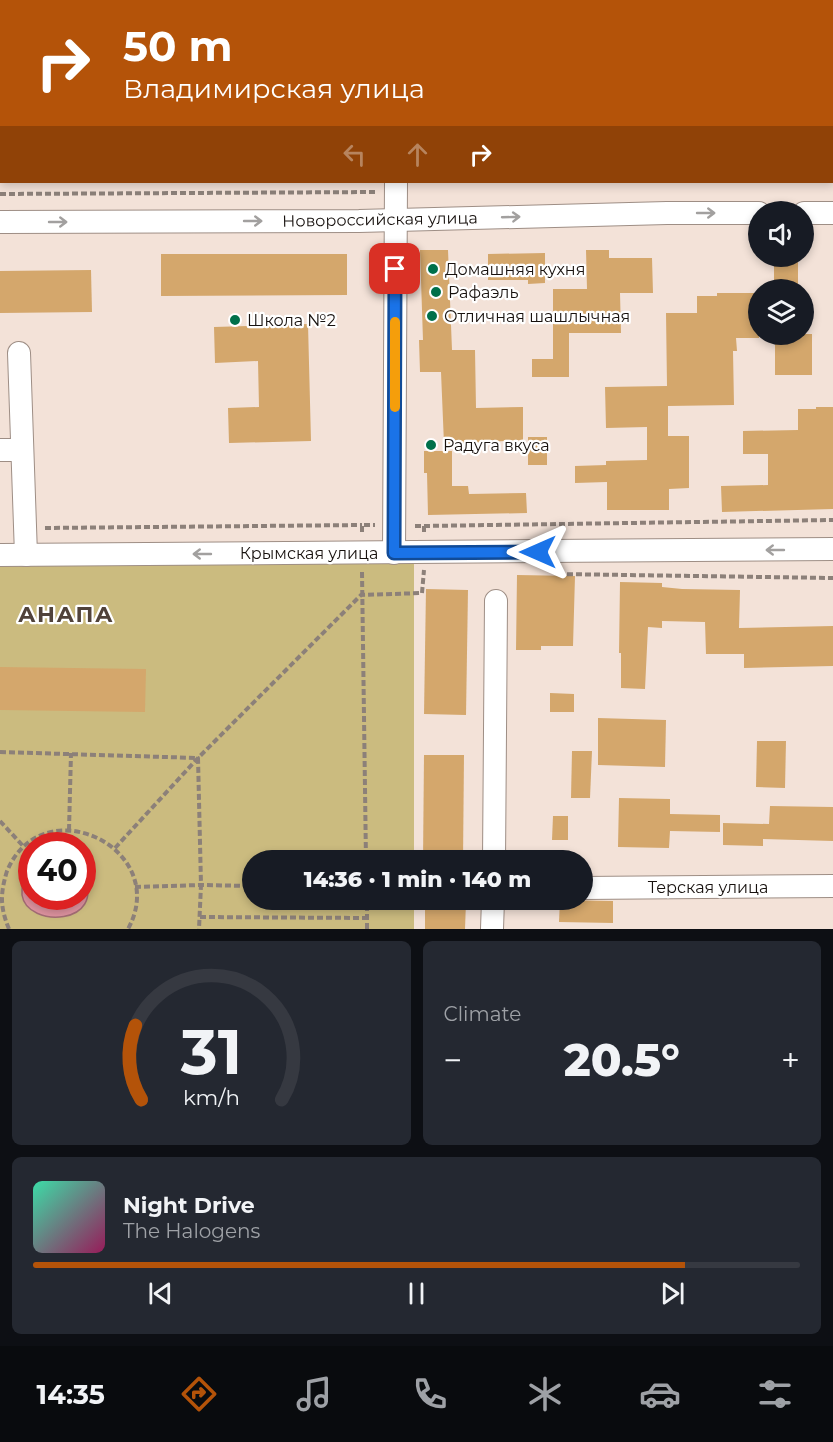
<!DOCTYPE html>
<html lang="en">
<head>
<meta charset="utf-8">
<style>
  :root { --surface:#171b24; --page:#242831; --text:#f1f3f6; --muted:#9ea1a6; --line:#363941; --accent:#b45309 }
  body { margin:0; font-family:Montserrat,sans-serif; background:var(--page); color:var(--text); height:100vh; display:flex; flex-direction:column; font-size:22px; white-space:nowrap }
  * { box-sizing:border-box; margin:0 }
  p { font-size:20px; color:var(--muted) }
  .icon { flex:none; width:33px; height:33px; fill:none; stroke:currentColor; stroke-width:2; stroke-linecap:round; stroke-linejoin:round }
  .map { position:relative; height:929px; overflow:hidden }
  .drawer { display:flex; flex-direction:column; gap:12px; padding:12px; background:#0d0f14; flex:1 }
  .drawer>* { flex:none }
  .hud { position:absolute; left:0px; top:0px; width:834px; height:183px; box-shadow:0 3px 9px #0003; background:#b45309; color:#fff; overflow:hidden }
  .buttons { position:absolute; left:748px; top:201px; display:grid; gap:12px }
  .buttons a { display:grid; place-items:center; width:66px; height:66px; border-radius:50%; background:var(--surface); box-shadow:0 3px 9px #0003; font-size:30px }
  .speed { position:absolute; left:18px; top:832px; display:flex; gap:12px; font-size:30px; font-weight:700; text-align:center }
  .speed>* { display:grid; place-content:center; width:78px; height:78px; border-radius:50%; background:var(--surface); box-shadow:0 3px 9px #0003; line-height:1 }
  .speed .limit { border:9px solid #d22; background:#fff; color:#111 }
  .pin { position:absolute; display:grid; place-items:center; width:51px; height:51px; color:#fff; margin:-26px; border-radius:12px; box-shadow:0 3px 9px #0006 }
  .me { position:absolute; width:66px; margin:-33px; rotate:270deg; stroke-linejoin:round; filter:drop-shadow(0 0 4px #0008) }
  .turn { display:flex; align-items:center; gap:21px; height:126px; padding:0 24px; font-size:27px }
  .turn .icon { width:78px; height:78px; stroke-width:2.5 }
  .turn b { display:block; font-size:42px; line-height:51px }
  .lanes { display:flex; align-items:center; height:57px; padding:0 24px; background:#0003; justify-content:center; gap:30px; direction:ltr }
  .lanes .off { opacity:.35 }
  .big { font-size:45px; font-weight:800; line-height:1.1 }
  .drawer .card { flex:1; display:flex; flex-direction:column; justify-content:center; gap:9px; min-width:0; padding:0 21px; border-radius:9px; background:var(--page) }
  .drawer .dial { align-items:center; gap:0 }
  .dial svg { height:156px; overflow:visible; fill:none; stroke:var(--line); stroke-width:7; stroke-linecap:round; text-anchor:middle }
  .dial text { fill:var(--text); stroke:none }
  .song { display:flex; align-items:center; gap:18px }
  .cover { width:72px; height:72px; border-radius:9px; background:linear-gradient(135deg,hsl(160 70% 55%),hsl(330 70% 35%)) }
  .played { height:6px; border-radius:3px; background:linear-gradient(90deg,var(--accent) 85%,var(--line) 85%) }
  .keys { display:flex; justify-content:space-around; direction:ltr }
  .heat { display:flex; justify-content:space-between; align-items:center; font-size:33px; direction:ltr }
  .drawer .tiles { flex:1; display:grid; gap:12px; grid-template-columns:1fr 1fr }
  .card:last-child { grid-column:span 2 }
  .trip { position:absolute; left:242px; top:850px; width:351px; height:60px; border-radius:30px; background:var(--surface); box-shadow:0 3px 9px #0003; font-weight:800; line-height:60px; text-align:center }
  .tabs { display:flex; height:96px; justify-content:space-around; align-items:center; background:#090b0e; color:var(--muted) }
  .tabs .icon { width:42px; height:42px }
  .tabs .current { color:var(--accent) }
  .tabs b { font-size:27px; color:var(--text) }
  .map>svg:first-child { display:block }
  .green { fill:#cbbb7f; fill-rule:evenodd }
  .water { fill:#e094a1; stroke:#a46d75; stroke-width:1.5 }
  .building { fill:#d4a76c }
  .lines { fill:none; stroke-linecap:round; stroke-linejoin:round }
  .minor-casing { stroke:#9e8e85; stroke-width:24 }
  .path { stroke:#8c8079; stroke-width:4; stroke-dasharray:6 3; stroke-linecap:butt }
  .minor { stroke:#fff; stroke-width:22 }
  .oneway { stroke:#a2a09f }
  .route-casing { stroke:#114b97; stroke-width:15 }
  .route { stroke:#1a73e8; stroke-width:10 }
  .slow { stroke:#f59e0b; stroke-width:10 }
  .poi-dot { fill:#00704a; stroke:#fff; stroke-width:2 }
  .labels { text-anchor:middle; stroke-width:4.5; stroke-linejoin:round; paint-order:stroke }
  .street-label { font-size:16px; fill:#17110e; stroke:#fff }
  .poi-label { font-size:16px; fill:#17110e; stroke:#fff; text-anchor:start }
  .district-label { font-size:22px; font-weight:bold; letter-spacing:1.5px; fill:#50423a; stroke:#fff }
</style>
</head>
<body>
<div class="map">
<svg width="833" height="929" viewBox="0 0 833 929">
  <rect width="100%" height="100%" fill="#f3e2d8"/>
  <path class="green" d="M 414,561 L 414,861 L 252,861 L 252,900 L 414,900 L 414,929 L 0,929 L 0,564 ZM 32,846 L 82,846 L 82,897 L 32,897 Z"/>
  <path class="water" d="M 31,869 L 32,897 L 82,897 L 83,875 C 108,925 27,929 22,895 C 21,885 25,876 31,869 Z"/>
  <g class="building">
    <polygon points="420,250 448,250 452,350 475,350 476,408 523,407 523,440 444,444 441,372 420,372 419,340 423,340"/>
    <polygon points="586,250 609,250 609,258 652,258 653,293 620,293 621,333 569,333 569,377 532,377 532,359 553,359 553,289 587,289"/>
    <polygon points="545,253 545,283 528,284 528,280 488,280 488,254"/>
    <polygon points="161,254 347,254 347,295 161,296"/>
    <rect x="774" y="256" width="24" height="34"/>
    <polygon points="91,270 92,312 0,313 0,271"/>
    <polygon points="717,293 759,293 759,338 736,338 737,351 733,351 734,405 668,406 668,436 689,436 689,488 669,489 669,510 607,510 607,482 575,483 575,466 606,465 606,461 647,460 647,427 606,428 605,387 667,386 666,313 697,313 697,296 717,296"/>
    <polygon points="308,324 311,441 229,443 228,408 259,407 258,361 215,363 214,327"/>
    <rect x="775" y="334" width="37" height="41"/>
    <polygon points="816,407 833,407 833,509 722,512 721,486 768,485 768,454 743,454 743,431 798,430 798,409 816,409"/>
    <rect x="528" y="437" width="19" height="28"/>
    <polygon points="424,451 452,451 452,486 468,486 469,494 526,493 527,513 428,515 427,473 424,473"/>
    <polygon points="517,575 575,576 573,646 541,646 541,650 516,650"/>
    <polygon points="620,582 662,583 662,587 682,589 740,590 739,628 833,626 833,666 744,668 744,654 706,654 705,622 662,621 662,628 648,627 645,689 621,688 621,653 619,653"/>
    <polygon points="426,589 468,590 466,715 424,714"/>
    <polygon points="0,667 146,669 145,712 0,710"/>
    <polygon points="550,693 574,694 574,712 550,712"/>
    <polygon points="598,718 666,720 665,767 598,765"/>
    <polygon points="757,741 786,741 785,788 756,787"/>
    <polygon points="572,751 592,751 590,798 571,798"/>
    <polygon points="424,755 464,755 463,861 423,861"/>
    <polygon points="619,798 670,799 670,814 720,815 720,832 670,831 669,848 618,847"/>
    <polygon points="770,806 833,807 833,841 763,839 763,846 723,845 723,823 769,824"/>
    <polygon points="553,816 568,816 568,840 552,840"/>
    <polygon points="560,900 613,901 613,923 559,922"/>
    <polygon points="425,902 466,902 465,929 425,929"/>
  </g>
  <g class="lines">
    <g class="minor-casing">
      <g id="minor">
        <polyline points="398,2 398,0"/>
        <polyline points="804,213 833,213"/>
        <polyline points="0,222 359,221 667,213 759,213"/>
        <polyline points="19,353 26,555"/>
        <polyline points="0,450 22,450"/>
        <polyline points="394,553 396,182"/>
        <polyline points="0,555 833,549"/>
        <polyline points="494,861 496,601"/>
        <polyline points="582,888 833,886"/>
        <polyline points="492,929 493,900"/>
      </g>
    </g>
    <g class="path">
      <polyline points="0,194 377,192"/>
      <polyline points="415,526 424,526 424,533"/>
      <polyline points="424,526 833,520"/>
      <polyline points="45,528 362,525"/>
      <polyline points="362,532 362,525 375,525"/>
      <polyline points="362,572 366,861"/>
      <polyline points="558,574 833,578"/>
      <polyline points="0,752 198,758 201,885 199,929"/>
      <polyline points="0,821 24,847"/>
      <polyline points="69,830 71,753"/>
      <polyline points="115,848 198,758 361,595 422,593 424,570"/>
      <polyline points="135,887 201,885 252,886"/>
      <polyline points="200,917 367,918"/>
      <path d="M 9,929 C 0,907 0,894 7,871 C 43,786 172,849 128,929"/>
      <polyline points="367,929 367,900"/>
    </g>
    <use href="#minor" class="minor"/>
  </g>
  <defs><path id="oneway-shaft" d="M-6 0H5M1.5-3L5.5 0L1.5 3" fill="none" stroke-width="1.6" stroke-linecap="round" stroke-linejoin="round" transform="scale(1.5)"/></defs>
  <g class="oneway">
    <use href="#oneway-shaft" transform="translate(706 213)"/>
    <use href="#oneway-shaft" transform="translate(511 217) rotate(-2)"/>
    <use href="#oneway-shaft" transform="translate(253 221)"/>
    <use href="#oneway-shaft" transform="translate(58 222)"/>
    <use href="#oneway-shaft" transform="translate(775 550) rotate(180)"/>
    <use href="#oneway-shaft" transform="translate(202 554) rotate(180)"/>
  </g>
  <g class="lines">
    <g class="route-casing">
      <polyline id="route" points="395,269 394,553 538,552"/>
    </g>
    <use href="#route" class="route"/>
    <polyline class="slow" points="395,407 395,322"/>
  </g>
  <g class="poi-dot">
    <circle cx="433" cy="269" r="6"/>
    <circle cx="436" cy="292" r="6"/>
    <circle cx="432" cy="316" r="6"/>
    <circle cx="235" cy="320" r="6"/>
    <circle cx="431" cy="445" r="6"/>
  </g>
  <g class="labels">
    <g class="street-label">
      <text transform="translate(380 219) rotate(-1)" y="6">Новороссийская улица</text>
      <text x="309" y="559">Крымская улица</text>
      <text x="708" y="893">Терская улица</text>
    </g>
    <g class="poi-label">
      <text x="445" y="275">Домашняя кухня</text>
      <text x="448" y="298">Рафаэль</text>
      <text x="444" y="322">Отличная шашлычная</text>
      <text x="247" y="326">Школа №2</text>
      <text x="443" y="451">Радуга вкуса</text>
    </g>
    <g class="district-label">
      <text x="66" y="622">АНАПА</text>
    </g>
  </g>
</svg>
<div class="buttons">
<a><svg class="icon" aria-label="sound" viewBox="0 0 24 24"><path d="M4 9h4l5-4v14l-5-4H4zM17 9q2 3 0 6"/></svg></a>
<a><svg class="icon" aria-label="layers" viewBox="0 0 24 24"><path d="M12 4l9 5-9 5-9-5zM3 14l9 5 9-5"/></svg></a>
</div>
<div class="speed"><div class="limit">40</div></div>
<div class="pin" style="left:395px;top:269px;background:#d93025"><svg class="icon" aria-label="arrive" viewBox="0 0 24 24"><path d="M6 21V4h12l-3 4 3 4H6"/></svg></div>
<svg class="me" style="left:538px;top:552px" viewBox="-20 -20 40 40"><path d="M0-17L14 15 0 8-14 15z" fill="#1a73e8" stroke="#fff" stroke-width="4"/></svg>
<div class="trip">14:36 · 1 min · 140 m</div>
<div class="hud">
<div class="turn"><svg class="icon" aria-label="right" viewBox="0 0 24 24"><path d="M7 20v-9h11M14 6l5 5-5 5"/></svg><div><b>50 m</b>Владимирская улица</div></div>
<div class="lanes"><svg class="icon off" aria-label="left" viewBox="0 0 24 24"><path d="M17 20v-9H6M10 6l-5 5 5 5"/></svg><svg class="icon off" aria-label="ahead" viewBox="0 0 24 24"><path d="M12 20V5M6 11l6-6 6 6"/></svg><svg class="icon" aria-label="right" viewBox="0 0 24 24"><path d="M7 20v-9h11M14 6l5 5-5 5"/></svg></div>
</div>
</div>
<section class="drawer">
<div class="tiles">
<div class="card dial"><svg viewBox="0 0 100 80">
<path d="M14 69A42 42 0 1 1 86 69"/>
<path d="M14 69A42 42 0 0 1 11 31" stroke="#b45309"/>
<text x="50" y="56" font-size="32" font-weight="700">31</text>
<text x="50" y="72" font-size="11">km/h</text>
</svg></div>
<div class="card"><p>Climate</p>
<div class="heat"><a>−</a><b class="big">20.5°</b><a>+</a></div>
</div>
<div class="card">
<div class="song"><i class="cover"></i><div><b>Night Drive</b><p>The Halogens</p></div></div>
<div class="played"></div>
<div class="keys"><svg class="icon" aria-label="previous" viewBox="0 0 24 24"><path d="M18 5L8 12l10 7zM5 5v14"/></svg><svg class="icon" aria-label="pause" viewBox="0 0 24 24"><path d="M8 5v14M16 5v14"/></svg><svg class="icon" aria-label="next" viewBox="0 0 24 24"><path d="M6 5l10 7-10 7zM19 5v14"/></svg></div>
</div>
</div>
</section>
<nav class="tabs">
<b>14:35</b>
<svg class="icon current" aria-label="directions" viewBox="0 0 24 24"><path d="M12 3l9 9-9 9-9-9zM9 14v-3h6M13 9l2 2-2 2"/></svg>
<svg class="icon" aria-label="music" viewBox="0 0 24 24"><path d="M9 18V5l10-2v13"/><circle cx="6" cy="18" r="3"/><circle cx="16" cy="16" r="3"/></svg>
<svg class="icon" aria-label="phone" viewBox="0 0 24 24"><path d="M5 4h4l2 5-3 2q2 4 5 5l2-3 5 2v4C11 20 4 13 5 4z"/></svg>
<svg class="icon" aria-label="climate" viewBox="0 0 24 24"><path d="M12 3v18M4 7l16 10M4 17L20 7"/></svg>
<svg class="icon" aria-label="car" viewBox="0 0 24 24"><path d="M5 17H2v-5l4-1 3-4h7l3 4 3 1v5h-3M9 17h6M6 11h13"/><circle cx="7" cy="17" r="2"/><circle cx="17" cy="17" r="2"/></svg>
<svg class="icon" aria-label="filters" viewBox="0 0 24 24"><path d="M4 7h16M4 17h16"/><circle cx="9" cy="7" r="2"/><circle cx="15" cy="17" r="2"/></svg>
</nav>
</body>
</html>
